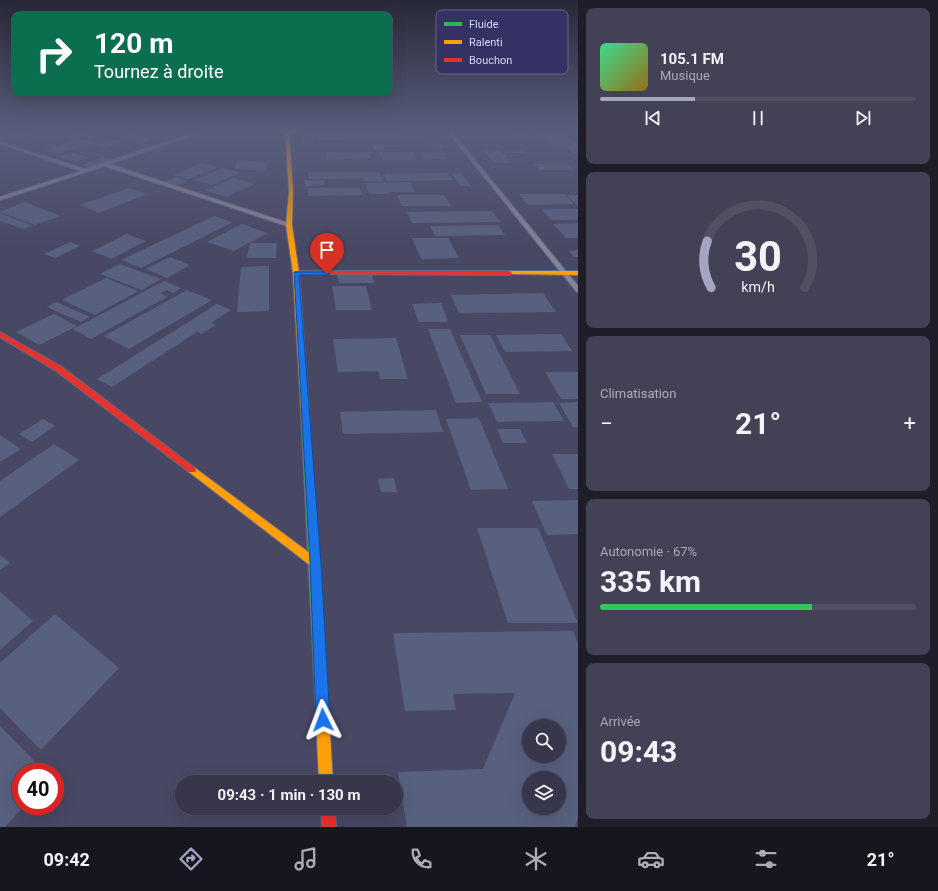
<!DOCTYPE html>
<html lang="fr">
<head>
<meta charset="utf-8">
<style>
  :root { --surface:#37364b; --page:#424155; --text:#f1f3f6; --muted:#aaabb5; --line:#515063; --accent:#a4a4c3 }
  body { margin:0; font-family:Roboto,sans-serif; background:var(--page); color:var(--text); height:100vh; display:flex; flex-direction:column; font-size:15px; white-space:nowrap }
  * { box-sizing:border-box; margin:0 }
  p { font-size:13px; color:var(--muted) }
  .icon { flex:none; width:22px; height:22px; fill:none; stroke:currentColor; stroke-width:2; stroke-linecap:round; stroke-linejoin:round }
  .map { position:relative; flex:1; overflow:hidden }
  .sheet { display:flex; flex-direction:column; gap:8px; padding:8px; background:#1e1e29; width:360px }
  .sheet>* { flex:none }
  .top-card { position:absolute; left:12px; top:12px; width:380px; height:84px; border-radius:8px; box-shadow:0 4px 16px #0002,0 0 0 1px var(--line); background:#0b6e4f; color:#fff; overflow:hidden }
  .tools { position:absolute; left:522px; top:719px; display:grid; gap:8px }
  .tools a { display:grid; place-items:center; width:44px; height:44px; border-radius:50%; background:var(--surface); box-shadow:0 4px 16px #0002,0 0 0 1px var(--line); font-size:20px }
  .speed { position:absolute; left:12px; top:763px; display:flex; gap:8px; font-size:20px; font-weight:700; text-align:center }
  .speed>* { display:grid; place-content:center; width:52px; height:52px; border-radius:50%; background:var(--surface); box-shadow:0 4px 16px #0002,0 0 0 1px var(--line); line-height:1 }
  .speed .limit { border:6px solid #d22; background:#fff; color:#111 }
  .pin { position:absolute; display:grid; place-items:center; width:34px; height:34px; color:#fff; margin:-41px -17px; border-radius:50% 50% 50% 0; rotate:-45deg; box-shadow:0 0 4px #0007 }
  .pin .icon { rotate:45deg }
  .me { position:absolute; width:44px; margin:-22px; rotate:357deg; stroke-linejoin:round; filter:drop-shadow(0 0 3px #0008) }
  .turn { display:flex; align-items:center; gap:14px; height:84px; padding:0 16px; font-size:18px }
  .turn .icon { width:52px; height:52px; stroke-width:2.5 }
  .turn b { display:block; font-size:28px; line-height:34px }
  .big { font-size:30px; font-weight:700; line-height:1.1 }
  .sheet .tile { flex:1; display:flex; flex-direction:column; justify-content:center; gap:6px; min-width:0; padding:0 14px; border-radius:8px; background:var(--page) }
  .sheet .dial { align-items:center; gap:0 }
  .dial svg { height:104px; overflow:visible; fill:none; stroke:var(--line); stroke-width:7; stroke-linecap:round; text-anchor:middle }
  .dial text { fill:var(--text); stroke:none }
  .song { display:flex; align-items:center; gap:12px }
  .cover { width:48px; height:48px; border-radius:6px; background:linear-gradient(135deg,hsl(150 70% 55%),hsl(40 70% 35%)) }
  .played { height:4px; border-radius:2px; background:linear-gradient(90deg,var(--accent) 30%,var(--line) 30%) }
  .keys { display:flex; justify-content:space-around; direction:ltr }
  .heat { display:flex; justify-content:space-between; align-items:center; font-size:22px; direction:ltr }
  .charge { height:6px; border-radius:3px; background:linear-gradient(90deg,#34c759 67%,var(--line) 0) }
  .trip { position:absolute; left:175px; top:775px; width:228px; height:40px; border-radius:20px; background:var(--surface); box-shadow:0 4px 16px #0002,0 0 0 1px var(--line); font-weight:700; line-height:40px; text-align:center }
  .dock { display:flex; height:64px; justify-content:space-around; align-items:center; background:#16161e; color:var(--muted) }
  .dock .icon { width:28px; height:28px }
  .dock .on { color:var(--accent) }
  .dock b { font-size:18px; color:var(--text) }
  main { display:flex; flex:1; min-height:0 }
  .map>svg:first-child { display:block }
  .building { fill:#58607f; fill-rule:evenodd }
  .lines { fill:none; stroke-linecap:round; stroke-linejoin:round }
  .street-casing { stroke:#686780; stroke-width:2 }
  .fast-casing { stroke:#686780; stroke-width:2 }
  .slow-casing { stroke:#686780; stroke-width:2 }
  .jam-casing { stroke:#686780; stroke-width:2 }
  .street { fill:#848499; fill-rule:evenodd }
  .fast { fill:#30b455; fill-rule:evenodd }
  .slow { fill:#ff9f0a; fill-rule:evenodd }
  .jam { fill:#e5322d; fill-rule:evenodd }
  .route { fill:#1a73e8; stroke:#114b97 }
  .key { fill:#343264; stroke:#646390; stroke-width:1 }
  .key-label { font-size:11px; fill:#d5d6f6 }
</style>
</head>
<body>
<main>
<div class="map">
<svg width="578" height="827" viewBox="0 0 578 827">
  <rect width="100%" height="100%" fill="#494864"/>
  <g class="building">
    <polygon points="84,132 94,133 73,139 67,137"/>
    <polygon points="510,132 526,132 529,135 513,135"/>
    <polygon points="19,133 38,138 22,143 4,137"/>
    <polygon points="131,134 152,140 139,144 117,137"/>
    <polygon points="301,134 313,134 314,141 302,141"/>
    <polygon points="400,134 402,139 318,140 316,135"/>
    <polygon points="539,134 565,134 578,145 578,148 554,148"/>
    <polygon points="81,139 94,143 57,154 44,150"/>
    <polygon points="113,139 124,142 106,148 96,145"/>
    <polygon points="429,142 439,142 444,148 433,148"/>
    <polygon points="398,144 400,147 384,147 385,150 375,150 372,145"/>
    <polygon points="567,148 578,148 578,153 573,153"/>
    <polygon points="483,150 500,150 512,163 495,163"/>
    <polygon points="503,150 522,150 525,153 505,153"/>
    <polygon points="70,152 89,158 75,162 56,157"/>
    <polygon points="325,152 371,152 372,154 369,154 371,158 327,160"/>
    <polygon points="379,152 413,152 418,160 383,160"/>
    <polygon points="420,152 443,152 448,159 425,159"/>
    <polygon points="103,157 111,160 89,167 80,165"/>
    <polygon points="238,160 268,162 264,171 234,169"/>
    <polygon points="202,163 218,167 189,179 173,175"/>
    <polygon points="534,164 567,164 574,170 540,170"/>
    <polygon points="222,168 241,173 212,185 195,180"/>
    <polygon points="308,172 379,172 383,181 366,181 364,178 309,179"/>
    <polygon points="448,173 453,180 387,181 384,174"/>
    <polygon points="452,174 462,174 471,186 461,186"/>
    <polygon points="176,177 188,181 175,186 163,182"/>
    <polygon points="234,178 255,184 226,197 205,190"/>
    <polygon points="304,180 324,180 325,185 305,186"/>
    <polygon points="410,182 415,192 389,192 390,194 369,194 365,183"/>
    <polygon points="130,188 148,194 99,213 80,205"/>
    <polygon points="308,188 360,188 362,195 308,196"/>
    <polygon points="519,194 564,194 574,204 528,205"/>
    <polygon points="397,195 444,195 451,206 402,206"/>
    <polygon points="567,195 578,195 578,206"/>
    <polygon points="24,202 61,216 35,225 0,212"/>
    <polygon points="541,209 578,209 578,220 551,220"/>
    <polygon points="492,211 500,222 412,223 407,212"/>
    <polygon points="0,213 33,226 23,229 0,221"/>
    <polygon points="214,216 233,222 141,268 121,260"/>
    <polygon points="578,223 578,238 566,238 553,224"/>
    <polygon points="242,224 268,233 234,251 207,242"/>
    <polygon points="498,225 505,235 435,236 430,226"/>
    <polygon points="127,234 146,241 111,259 92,251"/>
    <polygon points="412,238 448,238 459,258 421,259"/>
    <polygon points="70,242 80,246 55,258 44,254"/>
    <polygon points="250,243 277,243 276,258 247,258"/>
    <polygon points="578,250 578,257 574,257 569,251"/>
    <polygon points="170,257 190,265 167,278 146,269"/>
    <polygon points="120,264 161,279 142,290 100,274"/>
    <polygon points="269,266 269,311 237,312 241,267"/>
    <polygon points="372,274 374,283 339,283 337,275"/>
    <polygon points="106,278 138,291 95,315 62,300"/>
    <polygon points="164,281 181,288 173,293 166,290 160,293 167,297 91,339 73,329"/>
    <polygon points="332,286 366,286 372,310 336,310"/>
    <polygon points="187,290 212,300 129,349 104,336"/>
    <polygon points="543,293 556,312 459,313 451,295"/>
    <polygon points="56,302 90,317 81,322 47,307"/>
    <polygon points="441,303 448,322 419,322 412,304"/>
    <polygon points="217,304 231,310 211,323 216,325 201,334 197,332 112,387 97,379"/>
    <polygon points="54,314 77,326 39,345 16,332"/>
    <polygon points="428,329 450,329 482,402 456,403"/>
    <polygon points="561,334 572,351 505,352 496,335"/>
    <polygon points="460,335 490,335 520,394 486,394"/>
    <polygon points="396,338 408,379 380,379 378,371 338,372 333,339"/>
    <polygon points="545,372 578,372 578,399 561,399"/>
    <polygon points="553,402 564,421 497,422 488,403"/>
    <polygon points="578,402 578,427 573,427 559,403"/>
    <polygon points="436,410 443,432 343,434 340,412"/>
    <polygon points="479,418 508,489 471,490 446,419"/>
    <polygon points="43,419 55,426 32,442 19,434"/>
    <polygon points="497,429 520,429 527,443 503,443"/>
    <polygon points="0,435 21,449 0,462"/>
    <polygon points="54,444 79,460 0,517 0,481"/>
    <polygon points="552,454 578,454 578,489 569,489"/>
    <polygon points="394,478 397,492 381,492 378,479"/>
    <polygon points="578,500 578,534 547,535 532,501"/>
    <polygon points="477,528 538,528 578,623 508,623"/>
    <polygon points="0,555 10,563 0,570"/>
    <polygon points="0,592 33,621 0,650"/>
    <polygon points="55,614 119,668 41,750 0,708 0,663"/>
    <path d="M 573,631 L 578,644 L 578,817 L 575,827 L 407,827 L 398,772 L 483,769 L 515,693 L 453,694 L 456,710 L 405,711 L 393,633 ZM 529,726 L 559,726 L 559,756 L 529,756 ZM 529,778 L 559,778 L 559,808 L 529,808 Z"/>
    <polygon points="0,726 45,772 21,772 21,806 24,806 5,827 0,827"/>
  </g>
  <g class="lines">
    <g class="street-casing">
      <g id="street">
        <polygon points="196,132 203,132 109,164 291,224 291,226 287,226 105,166 0,200 0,197 81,171 0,144 0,142 85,169"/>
        <polygon points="448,132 452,132 578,286 578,292 576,291"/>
      </g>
    </g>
    <g class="fast-casing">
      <polygon id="fast" points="305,408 309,411 325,653 323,657 319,659 315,657 313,653 301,411"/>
    </g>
    <g class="slow-casing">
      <g id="slow">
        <polygon points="285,132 289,132 293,191 292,225 299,273 309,411 305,414 301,411 293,273 286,225 289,191"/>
        <polygon points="509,271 578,271 578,275 507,274 507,272"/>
        <polygon points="192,467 195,468 319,560 320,563 319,566 315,567 311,566 189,472 188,470 189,468"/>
        <polygon points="319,647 323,649 325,653 333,782 319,782 313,653 315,649"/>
      </g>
    </g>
    <g class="jam-casing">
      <g id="jam">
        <polygon points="296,271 509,271 512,273 509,275 294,274 294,272"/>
        <polygon points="0,332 62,367 195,468 196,470 195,472 189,472 56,371 0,337"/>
        <polygon points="321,808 335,808 336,827 322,827"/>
      </g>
    </g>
    <use href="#street" class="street"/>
    <use href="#fast" class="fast"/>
    <use href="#slow" class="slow"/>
    <use href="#jam" class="jam"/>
  </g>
  <linearGradient id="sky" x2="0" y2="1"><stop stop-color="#282837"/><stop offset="0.53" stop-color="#595e7d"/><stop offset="1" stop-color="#595e7d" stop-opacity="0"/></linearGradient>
  <rect width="578" height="248" fill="url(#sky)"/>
  <polygon class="route" points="294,272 327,272 330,274 327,275 299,275 321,563 330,720 328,725 323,727 318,725 316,720 310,563"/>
  <rect x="436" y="10" width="132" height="64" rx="6" class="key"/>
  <rect x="444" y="22" width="18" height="4" fill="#30b455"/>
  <rect x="444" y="40" width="18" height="4" fill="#ff9f0a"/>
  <rect x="444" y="58" width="18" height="4" fill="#e5322d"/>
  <g class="key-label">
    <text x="469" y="28">Fluide</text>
    <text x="469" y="46">Ralenti</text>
    <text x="469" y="64">Bouchon</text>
  </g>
</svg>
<div class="tools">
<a><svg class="icon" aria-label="search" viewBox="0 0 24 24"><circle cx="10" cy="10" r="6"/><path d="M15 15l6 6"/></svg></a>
<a><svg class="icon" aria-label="layers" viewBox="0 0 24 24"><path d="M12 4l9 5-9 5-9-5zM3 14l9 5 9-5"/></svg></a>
</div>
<div class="speed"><div class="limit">40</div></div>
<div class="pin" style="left:327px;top:274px;background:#d93025"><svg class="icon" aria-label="arrive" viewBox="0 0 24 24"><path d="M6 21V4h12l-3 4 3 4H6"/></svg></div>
<svg class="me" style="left:323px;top:720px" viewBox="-20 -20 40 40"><path d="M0-17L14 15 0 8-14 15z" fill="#1a73e8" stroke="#fff" stroke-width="4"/></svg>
<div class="trip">09:43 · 1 min · 130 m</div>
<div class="top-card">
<div class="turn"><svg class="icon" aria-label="right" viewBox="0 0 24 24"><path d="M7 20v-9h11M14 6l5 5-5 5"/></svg><div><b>120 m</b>Tournez à droite</div></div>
</div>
</div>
<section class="sheet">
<div class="tile">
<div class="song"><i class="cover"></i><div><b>105.1 FM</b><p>Musique</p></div></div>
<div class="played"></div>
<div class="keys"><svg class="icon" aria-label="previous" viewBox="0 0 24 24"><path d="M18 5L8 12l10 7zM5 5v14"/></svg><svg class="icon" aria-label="pause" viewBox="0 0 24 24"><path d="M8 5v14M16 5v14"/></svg><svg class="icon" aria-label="next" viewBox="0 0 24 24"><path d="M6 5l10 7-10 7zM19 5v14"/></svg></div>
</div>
<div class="tile dial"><svg viewBox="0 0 100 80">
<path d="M14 69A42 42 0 1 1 86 69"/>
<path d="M14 69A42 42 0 0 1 11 33" stroke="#a4a4c3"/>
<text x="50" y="56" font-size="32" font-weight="700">30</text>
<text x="50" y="72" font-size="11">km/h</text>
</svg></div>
<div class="tile"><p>Climatisation</p>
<div class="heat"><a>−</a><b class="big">21°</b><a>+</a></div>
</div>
<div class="tile"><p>Autonomie · 67%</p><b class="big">335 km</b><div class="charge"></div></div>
<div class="tile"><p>Arrivée</p><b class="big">09:43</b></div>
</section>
</main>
<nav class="dock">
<b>09:42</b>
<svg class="icon on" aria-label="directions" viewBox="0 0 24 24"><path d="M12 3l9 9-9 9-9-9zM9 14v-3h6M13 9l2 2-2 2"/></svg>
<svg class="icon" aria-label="music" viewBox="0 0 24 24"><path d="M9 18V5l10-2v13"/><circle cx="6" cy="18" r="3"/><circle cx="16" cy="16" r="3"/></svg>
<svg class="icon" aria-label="phone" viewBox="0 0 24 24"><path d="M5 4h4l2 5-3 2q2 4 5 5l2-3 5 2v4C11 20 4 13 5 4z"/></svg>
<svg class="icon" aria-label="climate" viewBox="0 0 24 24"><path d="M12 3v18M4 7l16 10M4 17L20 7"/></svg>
<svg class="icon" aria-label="car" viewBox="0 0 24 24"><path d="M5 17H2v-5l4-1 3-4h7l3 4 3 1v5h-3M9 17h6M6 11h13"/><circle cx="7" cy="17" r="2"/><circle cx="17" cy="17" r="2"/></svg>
<svg class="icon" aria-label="filters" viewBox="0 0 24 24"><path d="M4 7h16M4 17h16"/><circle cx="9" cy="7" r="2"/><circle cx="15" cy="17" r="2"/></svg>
<b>21°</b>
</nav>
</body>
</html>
